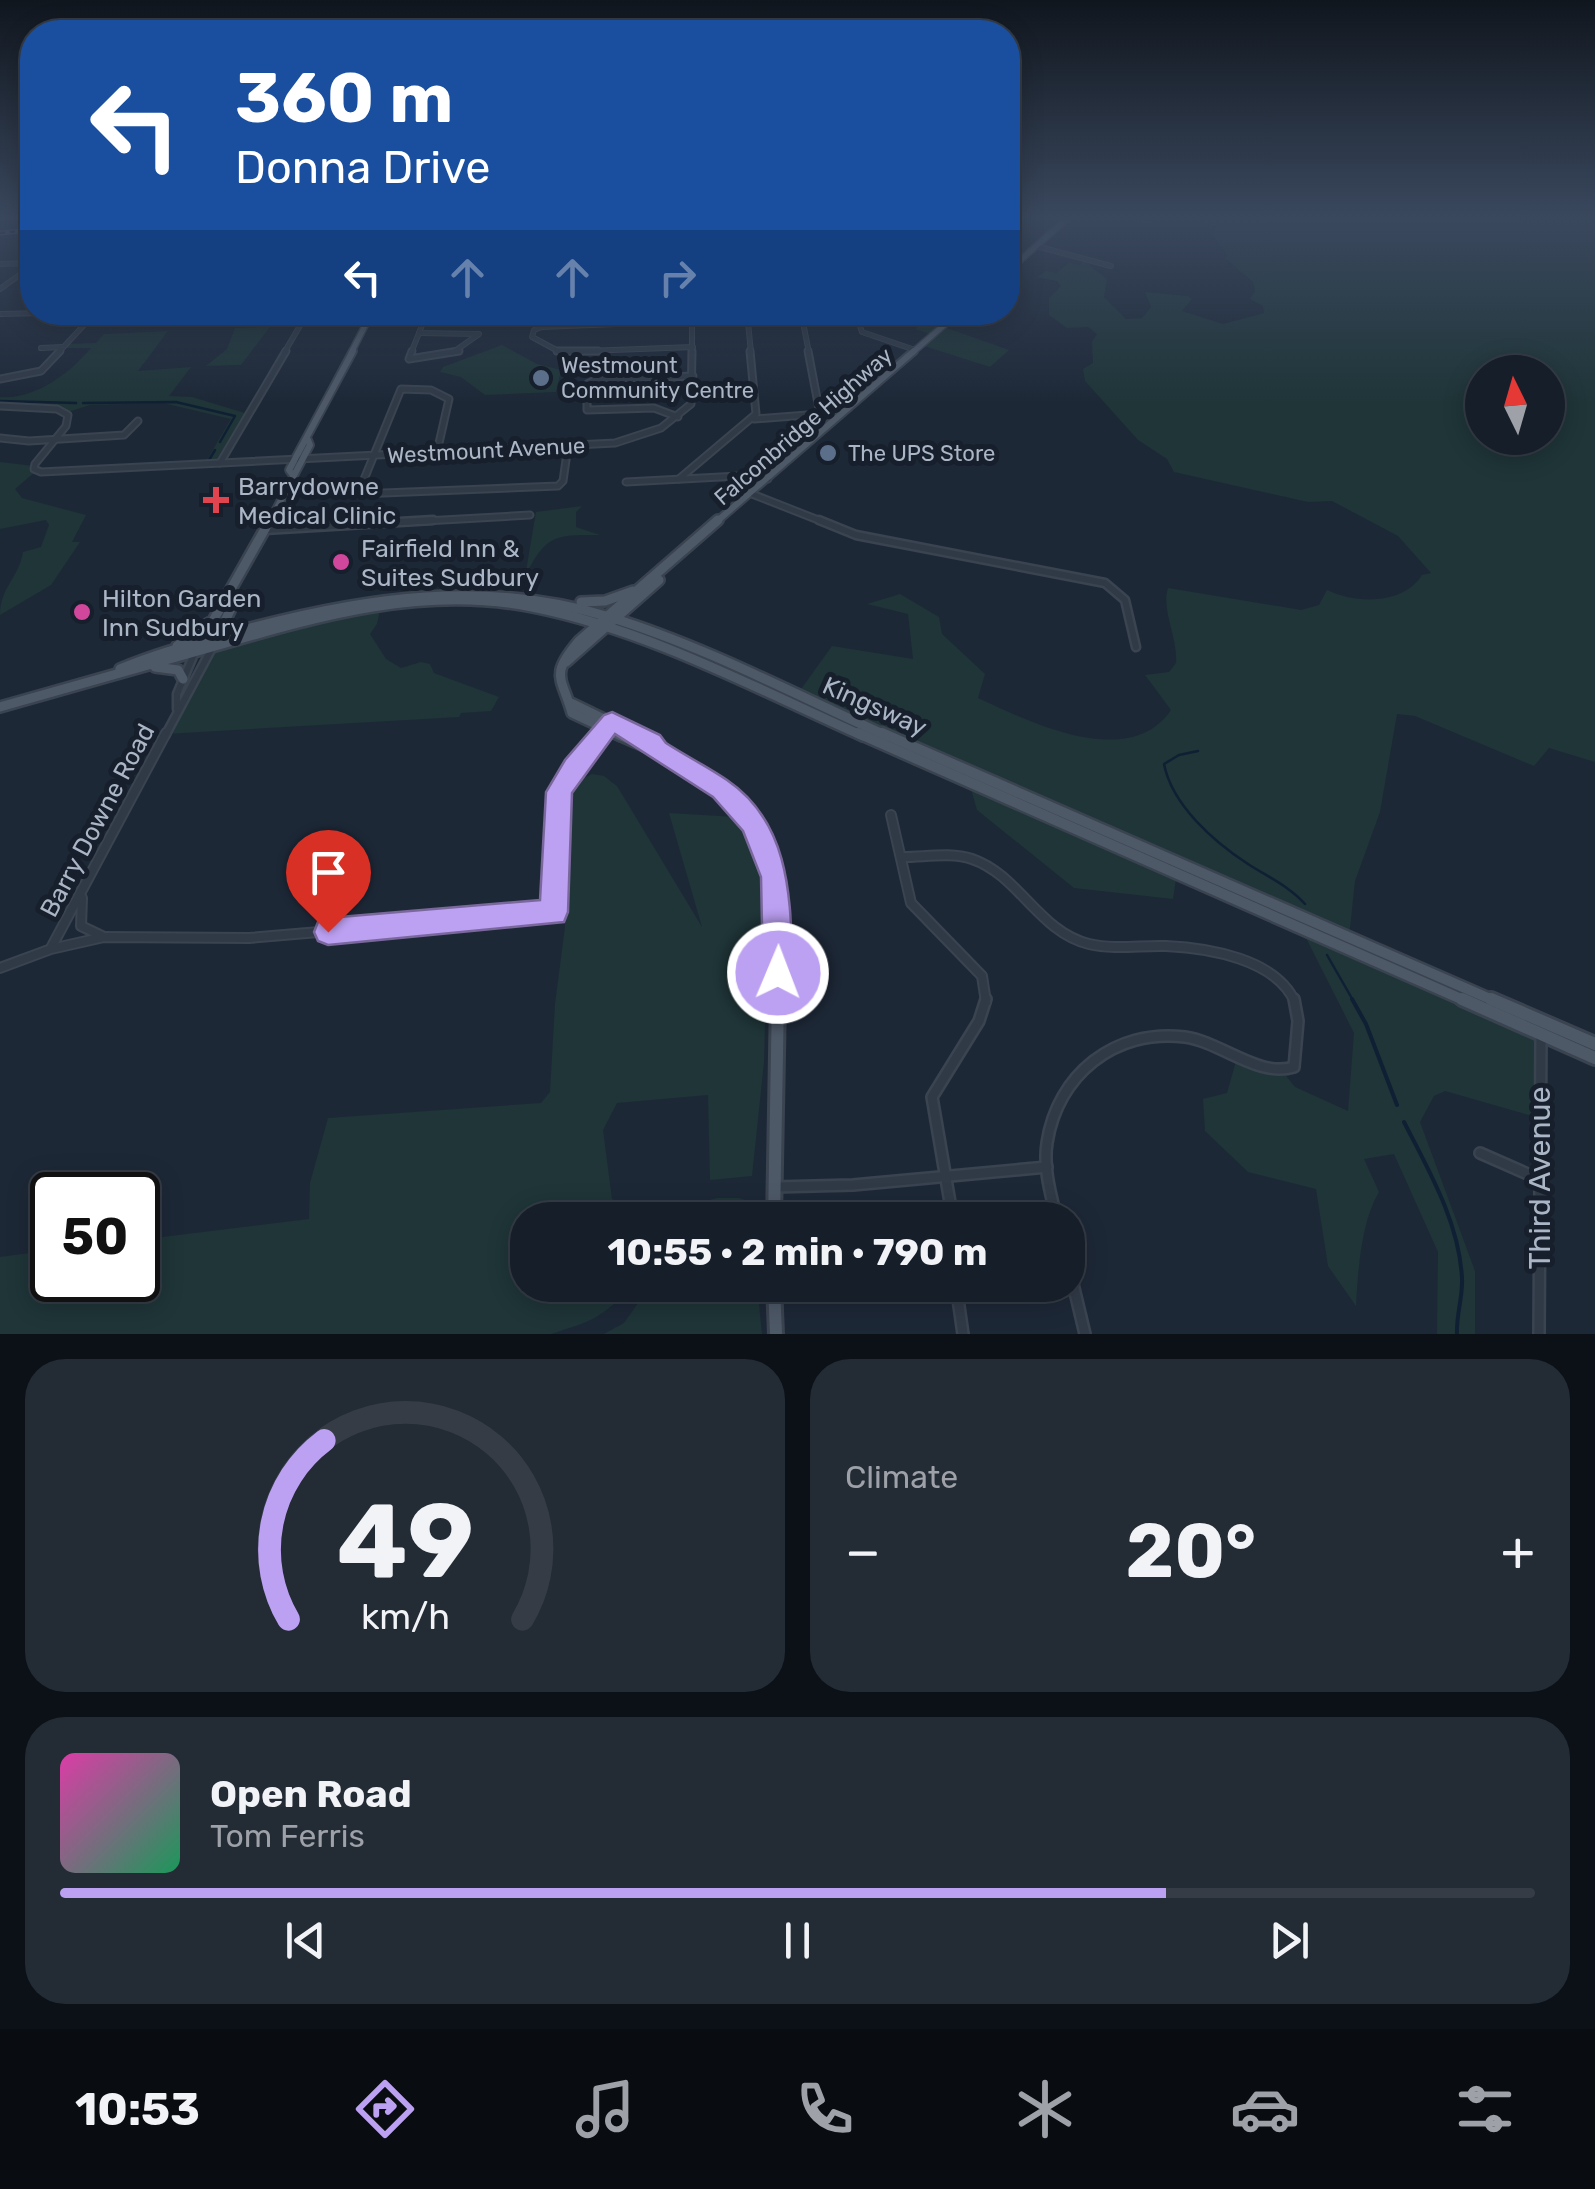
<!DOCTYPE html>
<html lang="en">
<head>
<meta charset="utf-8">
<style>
  :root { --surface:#161e29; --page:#232b35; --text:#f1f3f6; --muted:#9ea2a8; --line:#353c46; --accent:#bca0f2 }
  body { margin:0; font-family:Rubik,sans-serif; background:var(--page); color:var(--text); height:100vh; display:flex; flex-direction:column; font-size:38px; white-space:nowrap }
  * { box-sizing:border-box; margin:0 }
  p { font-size:32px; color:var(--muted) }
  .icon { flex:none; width:55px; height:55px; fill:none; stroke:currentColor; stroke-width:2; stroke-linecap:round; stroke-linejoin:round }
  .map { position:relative; height:1334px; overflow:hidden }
  .details { display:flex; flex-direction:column; gap:25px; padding:25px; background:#0c1017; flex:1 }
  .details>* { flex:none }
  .top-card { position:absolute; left:20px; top:20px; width:1000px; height:305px; border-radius:40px; box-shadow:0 5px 25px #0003,0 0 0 2px var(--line); background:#1a4fa0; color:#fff; overflow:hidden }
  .needle { width:65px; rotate:355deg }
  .buttons { position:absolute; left:1465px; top:355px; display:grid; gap:20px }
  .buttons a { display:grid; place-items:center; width:100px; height:100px; border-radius:50%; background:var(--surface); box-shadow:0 5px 25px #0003,0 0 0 2px var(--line); font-size:50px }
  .speed { position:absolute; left:30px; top:1172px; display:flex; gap:20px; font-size:50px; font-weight:700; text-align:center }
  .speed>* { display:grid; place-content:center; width:130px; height:130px; border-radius:50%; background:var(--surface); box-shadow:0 5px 25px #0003,0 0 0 2px var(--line); line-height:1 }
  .speed .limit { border:5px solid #111; border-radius:15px; background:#fff; color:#111 }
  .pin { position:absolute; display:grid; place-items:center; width:85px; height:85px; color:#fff; margin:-102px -42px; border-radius:50% 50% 50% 0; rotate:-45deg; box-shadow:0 0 10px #0007 }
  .pin .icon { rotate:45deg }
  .me { position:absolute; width:110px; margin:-55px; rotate:1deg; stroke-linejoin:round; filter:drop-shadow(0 0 8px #0008) }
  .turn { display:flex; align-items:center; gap:35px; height:210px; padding:0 50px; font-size:45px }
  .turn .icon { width:130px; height:130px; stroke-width:2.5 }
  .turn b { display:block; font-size:70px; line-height:85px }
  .lanes { display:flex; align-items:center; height:95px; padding:0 50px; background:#0003; justify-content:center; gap:50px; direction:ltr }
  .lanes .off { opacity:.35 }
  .big { font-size:75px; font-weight:700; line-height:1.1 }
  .details .widget { flex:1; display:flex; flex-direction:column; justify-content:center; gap:15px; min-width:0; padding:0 35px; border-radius:40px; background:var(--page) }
  .details .dial { align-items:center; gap:0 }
  .dial svg { height:260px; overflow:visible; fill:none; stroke:var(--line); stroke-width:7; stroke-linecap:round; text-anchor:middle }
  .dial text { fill:var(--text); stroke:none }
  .song { display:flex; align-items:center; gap:30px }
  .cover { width:120px; height:120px; border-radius:15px; background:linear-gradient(135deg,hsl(320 70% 55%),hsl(150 70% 35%)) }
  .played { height:10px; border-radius:5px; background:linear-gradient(90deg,var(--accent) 75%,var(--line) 75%) }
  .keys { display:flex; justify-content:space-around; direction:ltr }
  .heat { display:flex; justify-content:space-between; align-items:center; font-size:55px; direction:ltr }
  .details .tiles { flex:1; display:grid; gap:25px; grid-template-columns:1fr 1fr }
  .widget:last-child { grid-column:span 2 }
  .trip { position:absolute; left:510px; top:1202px; width:575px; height:100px; border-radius:40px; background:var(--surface); box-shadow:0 5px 25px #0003,0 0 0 2px var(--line); font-weight:700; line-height:100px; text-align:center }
  .dock { display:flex; height:160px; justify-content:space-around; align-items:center; background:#090c10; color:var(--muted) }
  .dock .icon { width:70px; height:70px }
  .dock .current { color:var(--accent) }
  .dock b { font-size:45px; color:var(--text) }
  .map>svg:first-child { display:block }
  .green { fill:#1f3538; fill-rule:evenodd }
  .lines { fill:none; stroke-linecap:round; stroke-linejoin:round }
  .stream-far1 { stroke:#102034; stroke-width:2.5 }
  .stream { stroke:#102034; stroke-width:4 }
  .minor-far4-casing { stroke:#3a4350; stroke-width:6 }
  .minor-far3-casing { stroke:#3a4350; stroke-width:9 }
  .minor-far2-casing { stroke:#3a4350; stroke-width:11 }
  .minor-far1-casing { stroke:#3a4350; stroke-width:12 }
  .minor-casing { stroke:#3a4350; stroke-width:14 }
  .major-far4-casing { stroke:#3a4350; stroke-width:8 }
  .major-far3-casing { stroke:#3a4350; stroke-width:10 }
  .major-far2-casing { stroke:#3a4350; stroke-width:14 }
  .major-far1-casing { stroke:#3a4350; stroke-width:15 }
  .major-casing { stroke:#3a4350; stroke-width:18 }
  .minor-far4 { stroke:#303a47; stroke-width:4 }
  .minor-far3 { stroke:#303a47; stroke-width:5 }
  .minor-far2 { stroke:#303a47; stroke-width:6 }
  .minor-far1 { stroke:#303a47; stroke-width:8 }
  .minor { stroke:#303a47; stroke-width:9 }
  .major-far4 { stroke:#4e5968; stroke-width:5 }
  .major-far3 { stroke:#4e5968; stroke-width:6 }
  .major-far2 { stroke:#4e5968; stroke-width:9 }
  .major-far1 { stroke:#4e5968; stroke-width:10 }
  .major { stroke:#4e5968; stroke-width:12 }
  .rail-casing { stroke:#525e6f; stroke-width:5 }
  .rail { stroke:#161f2b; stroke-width:2.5; stroke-dasharray:5; stroke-linecap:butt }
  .route { fill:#bca0f2; stroke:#7a689d; stroke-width:2.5 }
  .service-dot { fill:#5c6f8a; stroke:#161f2b; stroke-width:4 }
  .health-dot { fill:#e0444e; stroke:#161f2b; stroke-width:4 }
  .hotel-dot { fill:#d1479c; stroke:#161f2b; stroke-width:4 }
  .labels { text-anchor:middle; stroke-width:10; stroke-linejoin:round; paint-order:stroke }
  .far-poi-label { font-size:22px; fill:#aab5c5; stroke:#161f2b; text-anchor:start }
  .far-street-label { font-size:22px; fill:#aab5c5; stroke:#161f2b }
  .poi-label { font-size:25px; fill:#aab5c5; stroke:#161f2b; text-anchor:start }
  .street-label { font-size:25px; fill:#aab5c5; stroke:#161f2b }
  .near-street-label { font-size:30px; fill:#aab5c5; stroke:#161f2b }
</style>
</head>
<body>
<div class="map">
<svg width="1595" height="1334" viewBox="0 0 1595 1334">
  <rect width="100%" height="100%" fill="#1d2837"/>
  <g class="green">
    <path d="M 1193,216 L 1595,216 L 1595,762 L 1549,748 L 1534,766 L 1415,716 L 1397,714 L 1380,812 L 1355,881 L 1349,938 L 799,692 L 832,646 L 913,659 L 908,614 L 867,604 L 900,594 L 939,617 L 942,634 L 985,674 L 978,698 C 1028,721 1129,772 1171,710 L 1145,675 L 1169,672 L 1176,663 C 1178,638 1161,610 1168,588 L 1301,610 L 1319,605 L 1327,590 C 1356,604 1403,605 1422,575 L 1431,573 L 1398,536 L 1332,501 L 1308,502 L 1174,472 L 1167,459 L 1138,440 L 1085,381 L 1083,369 L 1093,363 L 1092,342 L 1097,334 L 1088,327 L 1067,328 L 1049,315 L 1049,298 L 1061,286 L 1057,281 L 1037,277 L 1046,271 L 1056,273 L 1069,263 L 1080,265 L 1084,261 L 1107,279 L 1104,297 L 1126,319 L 1142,318 L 1151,307 L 1145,292 L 1188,296 L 1192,299 L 1182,311 L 1223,324 L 1264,313 L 1263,306 L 1250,299 L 1255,291 L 1253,282 L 1226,259 L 1227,255 L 1213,235 L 1216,227 ZM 1482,372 L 1548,372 L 1548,438 L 1482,438 Z"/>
    <polygon points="932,314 951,320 944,327 1009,350 990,367 921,345 933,335 915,329"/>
    <polygon points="270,327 241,365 206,366 227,349 235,328"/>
    <path d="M 168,331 L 138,371 L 191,367 L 169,396 L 192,397 L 248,414 L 219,464 L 204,465 L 231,419 L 163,403 L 90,405 L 65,413 L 0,406 L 0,397 C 35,400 70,373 91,348 L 62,348 L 67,344 L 96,343 L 104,334 Z"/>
    <polygon points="502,345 537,364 561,370 556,392 485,395 461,377 440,372 443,367"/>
    <path d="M 0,462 L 34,466 L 36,471 L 15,489 L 22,498 L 86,515 L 72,542 L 80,542 L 51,585 L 0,615 C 0,587 19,578 23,552 L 41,547 L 49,525 L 46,520 L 0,529 Z"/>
    <path d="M 582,506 L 576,512 L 576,527 L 600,535 C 555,535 546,534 525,577 L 536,512 Z"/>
    <polygon points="381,605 377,624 370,634 386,659 401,668 421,662 430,664 434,673 499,697 491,711 461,713 459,717 165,734 212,648"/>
    <path d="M 592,774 L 604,776 L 617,786 L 702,927 L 669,813 L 736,817 L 756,847 L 768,902 L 764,1062 L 752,1176 L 710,1180 L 708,1095 L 617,1103 L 603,1130 L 612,1199 L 646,1215 L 646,1220 L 528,1220 L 528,1285 L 631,1285 C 603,1319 591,1321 551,1334 L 0,1334 L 0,1257 L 52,1250 L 52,1280 L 138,1280 L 138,1240 L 309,1219 L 310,1183 L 328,1118 L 541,1103 L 550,1092 L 555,1004 L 565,927 L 564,815 L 567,794 L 575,782 Z"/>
    <polygon points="969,782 1176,879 1173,899 1074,888 977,810"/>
    <path d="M 1302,930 L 1540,1035 L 1539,1118 L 1445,1091 L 1434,1096 L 1420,1122 L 1475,1271 L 1475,1334 L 1437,1334 L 1438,1252 L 1394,1154 L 1364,1159 L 1379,1192 C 1361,1222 1358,1270 1356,1306 L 1328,1266 L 1316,1189 L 1248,1172 L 1205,1131 L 1203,1099 L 1227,1093 L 1238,1054 L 1283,1072 L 1295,1087 L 1348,1111 L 1354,1033 Z"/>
    <polygon points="717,1198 739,1198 753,1203 757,1220 685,1220 706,1201"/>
    <polygon points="651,1285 757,1285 762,1334 604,1334 624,1323"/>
  </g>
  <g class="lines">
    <g class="stream-far1">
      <polyline points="0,401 76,403"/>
      <polyline points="83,403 176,402 235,416 220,442"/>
      <polyline points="209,460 215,450"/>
      <path d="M 1198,751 L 1179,755 L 1164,764 C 1172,805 1214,842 1248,864 C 1268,877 1289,886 1305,904"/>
      <polyline points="1327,955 1354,1002"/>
    </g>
    <g class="stream">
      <polyline points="1352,999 1366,1024 1397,1105"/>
      <path d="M 1404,1122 C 1429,1171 1459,1222 1462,1278 C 1463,1297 1456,1315 1457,1334"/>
    </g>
    <g class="minor-far4-casing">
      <g id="minor-far4">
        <polyline points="1139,216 1143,219"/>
        <polyline points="0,218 17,216"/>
        <polyline points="1036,246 1111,266"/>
        <polyline points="1008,255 1021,259"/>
        <polyline points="0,264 32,263"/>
        <polyline points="0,289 32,266"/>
        <polyline points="747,312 751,353"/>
        <polyline points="801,312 809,353"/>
        <polyline points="855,312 862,332 915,350"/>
        <polyline points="0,314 44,313 89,321 290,312"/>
        <polyline points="856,317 895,312"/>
        <polyline points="692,321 542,327 534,330 532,337 560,352 693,347"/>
        <polyline points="419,333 479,334 452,353"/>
        <polyline points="419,333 427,312"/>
        <polyline points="41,348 63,347"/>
        <polyline points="58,353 96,312"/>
        <polyline points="284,353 308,312"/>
        <polyline points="411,353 419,333"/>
        <polyline points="692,353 692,312"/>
      </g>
    </g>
    <g class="minor-far3-casing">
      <g id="minor-far3">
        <polyline points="412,351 409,359 459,351"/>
        <polyline points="557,351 598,351"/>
        <polyline points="808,351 820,414"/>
        <polyline points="0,379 41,371 60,351"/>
        <polyline points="0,406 57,409 68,415 66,426 35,464 34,469 41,472 615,443 661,428 691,404 692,351"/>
        <polyline points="678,417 654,408 587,410 587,384 595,380 693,376"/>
        <polyline points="754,419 820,414"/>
        <polyline points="0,438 29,441 124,435 138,421"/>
        <polyline points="437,452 449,399 431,390 401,389 358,494 558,486 563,481 568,446"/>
        <polyline points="220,463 286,351"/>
        <polyline points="679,479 756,414 750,351"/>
        <polyline points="626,482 739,476 768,479"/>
        <polyline points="752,494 826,523"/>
        <polyline points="389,523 530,515"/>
      </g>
    </g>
    <g class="minor-far2-casing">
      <g id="minor-far2">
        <polyline points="819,520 856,535 1105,583 1125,600 1136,647"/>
        <polyline points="265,530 433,520"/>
        <polyline points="177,709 177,694 194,654"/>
        <polyline points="165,736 212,648"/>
        <polyline points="600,736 608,726"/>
      </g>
    </g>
    <g class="minor-far1-casing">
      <g id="minor-far1">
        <polyline points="891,815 911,903 982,976 986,1002"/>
        <path d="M 903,857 C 925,857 951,852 972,859 C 1019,875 1039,932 1089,944 C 1115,950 1141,945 1166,946 C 1209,948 1276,959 1295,1002"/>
        <polyline points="82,898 81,926 102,936"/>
        <polyline points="51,948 166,733"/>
        <polyline points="0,968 51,949 104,937 249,938 554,912 559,792 602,733"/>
      </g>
    </g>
    <g class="minor-casing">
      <g id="minor">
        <polyline points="1480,1153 1539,1179"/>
        <polyline points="775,1187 853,1185 1047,1167"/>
        <polyline points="953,1220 932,1097 979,1021 986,999"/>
        <path d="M 1057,1220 C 1051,1195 1043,1169 1047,1143 C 1057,1075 1115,1028 1185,1037 C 1221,1042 1258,1078 1294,1067 L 1298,1021 L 1294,999"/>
        <polyline points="1068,1263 1085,1334"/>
        <polyline points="956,1285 963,1334"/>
        <polyline points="1539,1334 1541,1035"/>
      </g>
    </g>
    <g class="major-far4-casing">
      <g id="major-far4">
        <polyline points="1008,271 1070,216"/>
        <polyline points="351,353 372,312"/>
        <polyline points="912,353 959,312"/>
      </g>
    </g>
    <g class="major-far3-casing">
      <g id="major-far3">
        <polyline points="292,474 289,470 353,351"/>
        <polyline points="269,523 310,445 308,440"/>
        <polyline points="715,523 914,351"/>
      </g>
    </g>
    <g class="major-far2-casing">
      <g id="major-far2">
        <polyline points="581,602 605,601 633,591"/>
        <polyline points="216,640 235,600 233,592"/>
        <polyline points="201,642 270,520"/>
        <polyline points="177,646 209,623"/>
        <polyline points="566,662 659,580"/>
        <polyline points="155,667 178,670 183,679"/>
        <path d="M 120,669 C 160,652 201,642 243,630 C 365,597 485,579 609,617 C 704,646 796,695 887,736"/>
        <polyline points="571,703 639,736"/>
        <path d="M 0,707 C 71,687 141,667 212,647 C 316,617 422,585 532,607 C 648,630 755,688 863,736"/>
        <path d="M 621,736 L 572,713 C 562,677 549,676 579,641 L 718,520"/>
      </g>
    </g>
    <g class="major-far1-casing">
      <g id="major-far1">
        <path d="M 616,733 C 641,745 670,755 693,770 C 786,829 779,903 778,1002"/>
        <polyline points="634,733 652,742 658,750"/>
        <polyline points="858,733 1468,1002"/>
        <polyline points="882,733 1497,1002"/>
      </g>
    </g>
    <g class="major-casing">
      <g id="major">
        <polyline points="1462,999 1595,1058"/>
        <polyline points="1491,999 1595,1044"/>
        <polyline points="774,1220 778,999"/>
        <polyline points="774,1285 776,1334"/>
      </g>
    </g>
    <use href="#minor-far4" class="minor-far4"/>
    <use href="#minor-far3" class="minor-far3"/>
    <use href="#minor-far2" class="minor-far2"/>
    <use href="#minor-far1" class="minor-far1"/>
    <use href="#minor" class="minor"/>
    <use href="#major-far4" class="major-far4"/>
    <use href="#major-far3" class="major-far3"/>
    <use href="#major-far2" class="major-far2"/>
    <use href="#major-far1" class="major-far1"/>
    <use href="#major" class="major"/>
    <g class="rail-casing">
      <polyline id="rail" points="0,233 32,230"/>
    </g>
    <use href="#rail" class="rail"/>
  </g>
  <linearGradient id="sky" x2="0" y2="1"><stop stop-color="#10161e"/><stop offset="0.54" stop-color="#3a485e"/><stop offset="1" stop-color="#3a485e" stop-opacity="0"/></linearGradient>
  <rect width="1595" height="403" fill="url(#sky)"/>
  <path class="route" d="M 612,712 L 660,735 L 666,743 C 686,756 708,767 727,780 C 793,825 790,903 793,973 L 789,983 L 778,988 L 767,983 L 763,973 L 761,877 L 743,831 L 713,797 L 615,734 L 572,793 L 568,912 L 564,922 L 328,945 L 318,941 L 314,932 L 318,922 L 328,918 L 540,900 L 546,792 L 565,760 L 604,715 Z"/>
  <g class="service-dot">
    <circle cx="541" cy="378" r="10"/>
    <circle cx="828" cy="453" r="10"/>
  </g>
  <path class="health-dot" d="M211 485h10v10h10v10h-10v10h-10v-10h-10v-10h10z"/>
  <g class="hotel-dot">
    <circle cx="341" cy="562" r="10"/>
    <circle cx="82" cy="612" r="10"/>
  </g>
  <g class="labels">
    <g class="far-poi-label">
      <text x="561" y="373">Westmount<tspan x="561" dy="25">Community Centre</tspan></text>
      <text x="848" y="461">The UPS Store</text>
    </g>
    <g class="far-street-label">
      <text transform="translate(803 426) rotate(-41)" y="8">Falconbridge Highway</text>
      <text transform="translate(486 450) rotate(-3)" y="8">Westmount Avenue</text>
    </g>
    <g class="poi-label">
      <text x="238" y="495">Barrydowne<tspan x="238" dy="29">Medical Clinic</tspan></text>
      <text x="361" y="557">Fairfield Inn &amp;<tspan x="361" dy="29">Suites Sudbury</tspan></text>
      <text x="102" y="607">Hilton Garden<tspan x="102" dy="29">Inn Sudbury</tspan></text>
    </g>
    <g class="street-label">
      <text transform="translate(875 706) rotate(24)" y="9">Kingsway</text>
      <text transform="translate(97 820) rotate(-62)" y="9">Barry Downe Road</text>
    </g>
    <g class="near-street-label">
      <text transform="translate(1540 1178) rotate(-90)" y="10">Third Avenue</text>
    </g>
  </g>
</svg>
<div class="buttons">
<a><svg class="needle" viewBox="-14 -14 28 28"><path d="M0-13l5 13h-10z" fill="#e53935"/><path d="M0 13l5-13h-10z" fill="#9ea2a8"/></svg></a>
</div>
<div class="speed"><div class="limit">50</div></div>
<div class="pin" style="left:328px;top:932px;background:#d93025"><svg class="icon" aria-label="arrive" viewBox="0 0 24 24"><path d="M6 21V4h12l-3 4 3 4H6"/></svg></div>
<svg class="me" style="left:778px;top:973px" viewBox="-20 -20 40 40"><circle r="17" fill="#bca0f2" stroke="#fff" stroke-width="3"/><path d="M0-11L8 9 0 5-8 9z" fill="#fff"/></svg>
<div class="trip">10:55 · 2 min · 790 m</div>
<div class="top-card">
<div class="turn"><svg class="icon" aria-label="left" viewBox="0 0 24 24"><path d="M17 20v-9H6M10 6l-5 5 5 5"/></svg><div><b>360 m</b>Donna Drive</div></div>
<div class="lanes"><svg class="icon" aria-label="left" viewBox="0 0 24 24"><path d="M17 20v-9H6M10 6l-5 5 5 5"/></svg><svg class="icon off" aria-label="ahead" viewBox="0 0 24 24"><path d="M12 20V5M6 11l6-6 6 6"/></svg><svg class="icon off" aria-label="ahead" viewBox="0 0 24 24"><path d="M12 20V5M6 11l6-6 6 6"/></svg><svg class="icon off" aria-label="right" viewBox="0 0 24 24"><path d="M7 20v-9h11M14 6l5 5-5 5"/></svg></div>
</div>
</div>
<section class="details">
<div class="tiles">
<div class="widget dial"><svg viewBox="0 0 100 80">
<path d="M14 69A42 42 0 1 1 86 69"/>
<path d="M14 69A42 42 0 0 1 25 14" stroke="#bca0f2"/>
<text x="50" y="56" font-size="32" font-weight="700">49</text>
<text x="50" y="72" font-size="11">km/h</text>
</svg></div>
<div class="widget"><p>Climate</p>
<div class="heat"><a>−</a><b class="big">20°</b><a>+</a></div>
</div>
<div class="widget">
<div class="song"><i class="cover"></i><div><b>Open Road</b><p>Tom Ferris</p></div></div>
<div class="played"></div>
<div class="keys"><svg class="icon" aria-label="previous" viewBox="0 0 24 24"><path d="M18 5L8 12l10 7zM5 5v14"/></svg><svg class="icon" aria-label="pause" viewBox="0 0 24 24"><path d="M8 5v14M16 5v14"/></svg><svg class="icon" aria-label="next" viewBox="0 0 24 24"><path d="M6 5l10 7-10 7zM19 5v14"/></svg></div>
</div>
</div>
</section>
<nav class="dock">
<b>10:53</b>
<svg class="icon current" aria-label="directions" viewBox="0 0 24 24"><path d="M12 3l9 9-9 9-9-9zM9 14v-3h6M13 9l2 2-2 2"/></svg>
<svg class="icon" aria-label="music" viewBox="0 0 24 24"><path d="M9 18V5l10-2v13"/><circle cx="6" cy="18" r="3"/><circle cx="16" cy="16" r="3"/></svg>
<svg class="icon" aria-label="phone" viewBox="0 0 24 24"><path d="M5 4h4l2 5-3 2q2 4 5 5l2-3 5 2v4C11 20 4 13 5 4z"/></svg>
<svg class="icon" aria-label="climate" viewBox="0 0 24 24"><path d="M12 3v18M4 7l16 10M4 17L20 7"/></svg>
<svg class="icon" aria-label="car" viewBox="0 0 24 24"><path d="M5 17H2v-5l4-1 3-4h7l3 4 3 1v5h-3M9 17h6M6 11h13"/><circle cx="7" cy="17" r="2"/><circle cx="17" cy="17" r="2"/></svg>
<svg class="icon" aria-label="filters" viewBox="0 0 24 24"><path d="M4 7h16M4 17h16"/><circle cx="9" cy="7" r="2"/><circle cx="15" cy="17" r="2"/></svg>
</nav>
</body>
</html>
